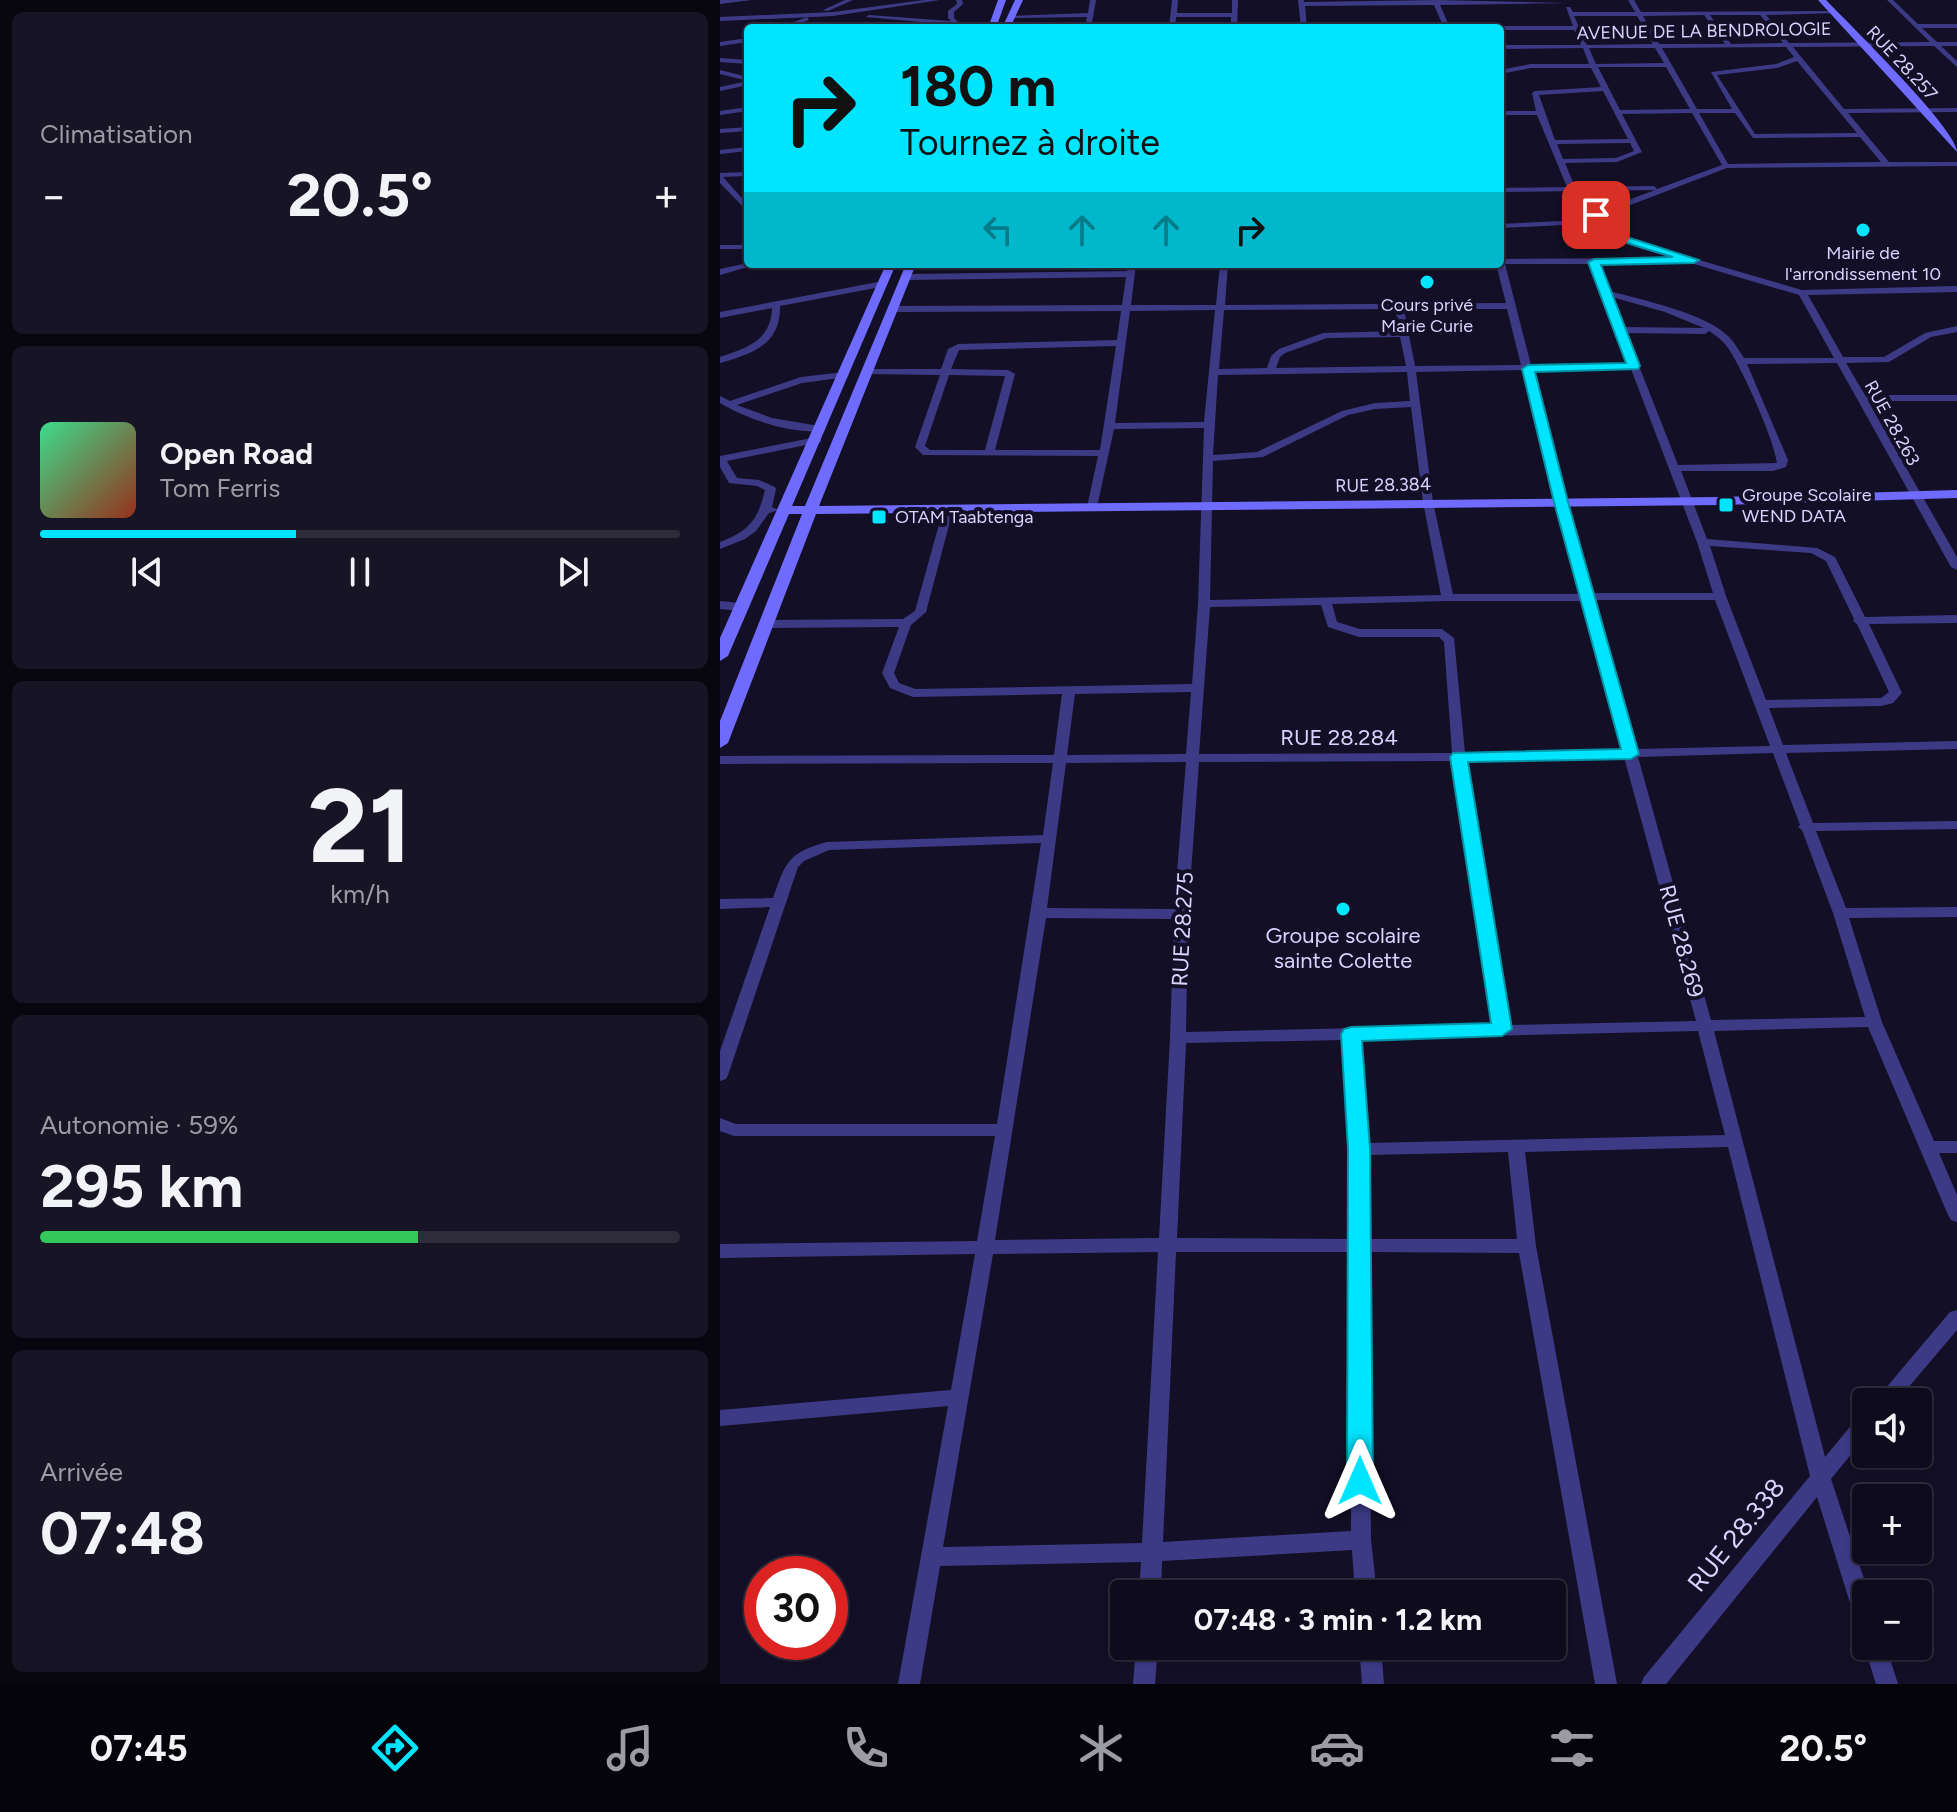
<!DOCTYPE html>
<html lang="fr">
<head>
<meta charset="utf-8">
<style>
  :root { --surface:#0e0b1c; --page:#171425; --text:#f1f3f6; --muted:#9b9ba3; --line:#2e2b3b; --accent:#00e5ff }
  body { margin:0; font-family:Figtree,sans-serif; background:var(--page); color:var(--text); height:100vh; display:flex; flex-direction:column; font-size:30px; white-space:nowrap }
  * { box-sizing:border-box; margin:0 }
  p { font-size:26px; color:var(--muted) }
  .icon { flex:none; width:44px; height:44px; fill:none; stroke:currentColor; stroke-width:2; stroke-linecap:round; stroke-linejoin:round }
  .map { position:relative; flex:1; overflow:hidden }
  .panel { display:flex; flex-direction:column; gap:12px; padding:12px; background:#08060f; width:720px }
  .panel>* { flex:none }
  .hud { position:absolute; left:24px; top:24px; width:760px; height:244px; border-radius:8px; box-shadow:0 2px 6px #0004,0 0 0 2px var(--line); background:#00e5ff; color:#111; overflow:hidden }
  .buttons { position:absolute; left:1132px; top:1388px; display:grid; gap:16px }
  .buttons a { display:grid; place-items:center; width:80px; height:80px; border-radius:8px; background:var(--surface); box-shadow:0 2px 6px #0004,0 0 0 2px var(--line); font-size:40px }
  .speed { position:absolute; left:24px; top:1556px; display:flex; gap:16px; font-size:40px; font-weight:700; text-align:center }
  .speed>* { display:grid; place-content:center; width:104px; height:104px; border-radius:50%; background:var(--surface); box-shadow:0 2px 6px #0004,0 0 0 2px var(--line); line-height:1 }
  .speed .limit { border:12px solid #d22; background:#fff; color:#111 }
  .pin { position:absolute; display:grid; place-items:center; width:68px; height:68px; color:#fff; margin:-34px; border-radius:16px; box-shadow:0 4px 12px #0006 }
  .me { position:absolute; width:88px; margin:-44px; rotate:0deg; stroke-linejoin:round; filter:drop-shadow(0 0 6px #0008) }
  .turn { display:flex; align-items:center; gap:28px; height:168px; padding:0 24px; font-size:36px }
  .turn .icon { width:104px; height:104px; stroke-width:2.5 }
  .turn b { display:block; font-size:56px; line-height:68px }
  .lanes { display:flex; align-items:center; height:76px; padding:0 24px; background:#0003; justify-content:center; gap:40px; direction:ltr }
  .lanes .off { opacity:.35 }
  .big { font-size:60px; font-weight:700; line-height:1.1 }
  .panel .tile { flex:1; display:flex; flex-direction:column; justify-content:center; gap:12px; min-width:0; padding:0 28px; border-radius:12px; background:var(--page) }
  .panel .dial { align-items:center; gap:0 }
  .dial b { font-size:104px; line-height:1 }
  .song { display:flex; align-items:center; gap:24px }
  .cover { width:96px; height:96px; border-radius:12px; background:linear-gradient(135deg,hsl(150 70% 55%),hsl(10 70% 35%)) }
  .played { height:8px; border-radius:4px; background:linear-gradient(90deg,var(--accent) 40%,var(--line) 40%) }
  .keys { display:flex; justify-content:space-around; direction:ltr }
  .heat { display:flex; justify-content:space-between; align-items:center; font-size:44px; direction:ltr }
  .charge { height:12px; border-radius:6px; background:linear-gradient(90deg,#34c759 59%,var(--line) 0) }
  .trip { position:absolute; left:390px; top:1580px; width:456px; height:80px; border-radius:8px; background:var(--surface); box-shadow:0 2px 6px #0004,0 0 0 2px var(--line); font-weight:700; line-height:80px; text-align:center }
  .menu { display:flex; height:128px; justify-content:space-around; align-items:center; background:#06040b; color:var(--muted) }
  .menu .icon { width:56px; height:56px }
  .menu .selected { color:var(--accent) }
  .menu b { font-size:36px; color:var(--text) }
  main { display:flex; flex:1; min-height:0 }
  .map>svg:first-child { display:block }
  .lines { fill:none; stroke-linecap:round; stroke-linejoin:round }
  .street { fill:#3d3a85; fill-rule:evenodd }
  .secondary { fill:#6f6bff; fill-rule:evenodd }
  .route { fill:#00e5ff; stroke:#0095a6; stroke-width:2 }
  .poi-dot { fill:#00e5ff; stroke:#130f26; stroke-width:3 }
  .labels { text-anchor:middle; stroke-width:8; stroke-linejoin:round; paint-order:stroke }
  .far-street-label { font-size:18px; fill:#d9d4ff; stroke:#130f26 }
  .far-poi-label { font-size:18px; fill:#d9d4ff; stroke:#130f26 }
  .street-label { font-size:22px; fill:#d9d4ff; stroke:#130f26 }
  .poi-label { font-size:22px; fill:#d9d4ff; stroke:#130f26 }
  .near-street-label { font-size:26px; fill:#d9d4ff; stroke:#130f26 }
</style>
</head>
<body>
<main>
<section class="panel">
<div class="tile"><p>Climatisation</p>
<div class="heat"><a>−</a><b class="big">20.5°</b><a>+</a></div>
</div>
<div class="tile">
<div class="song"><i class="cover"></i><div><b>Open Road</b><p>Tom Ferris</p></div></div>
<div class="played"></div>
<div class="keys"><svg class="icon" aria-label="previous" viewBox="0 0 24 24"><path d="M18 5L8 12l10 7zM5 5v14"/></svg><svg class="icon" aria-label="pause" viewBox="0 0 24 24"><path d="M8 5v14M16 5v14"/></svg><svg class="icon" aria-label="next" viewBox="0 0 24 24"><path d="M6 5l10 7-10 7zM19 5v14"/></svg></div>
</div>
<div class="tile dial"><b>21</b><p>km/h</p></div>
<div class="tile"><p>Autonomie · 59%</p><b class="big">295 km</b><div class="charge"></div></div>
<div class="tile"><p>Arrivée</p><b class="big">07:48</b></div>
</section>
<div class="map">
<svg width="1237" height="1684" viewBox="0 0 1237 1684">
  <rect width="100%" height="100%" fill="#130f26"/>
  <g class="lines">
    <g class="street">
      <polygon points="0,0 32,0 0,4"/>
      <polygon points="125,0 133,0 108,11 103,10"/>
      <polygon points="204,0 220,0 113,16 0,21 0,17 113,12"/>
      <polygon points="236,0 242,0 243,4 234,12 234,18 244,28 238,28 234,25 146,17 149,15 231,21 228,18 228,11 237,4"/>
      <polygon points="370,0 376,0 371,28 365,28 367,17 291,18 288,16 368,13"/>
      <polygon points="452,0 458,0 457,13 512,13 512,0 518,0 517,28 511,28 511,17 456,17 455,28 449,28"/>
      <polygon points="578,0 584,0 584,2 718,0 849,3 720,5 730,28 724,28 714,5 585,6 587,28 581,28"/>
      <path d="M 908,0 L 914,0 L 921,12 L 1113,11 L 1116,13 L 1046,15 L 1069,43 L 1210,42 L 1167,0 L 1173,0 L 1198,24 L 1237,24 L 1237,28 L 1202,28 L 1217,42 L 1237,42 L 1237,46 L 1221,46 L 1237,61 L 1237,67 L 1214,46 L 1073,47 L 1124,109 L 1237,108 L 1237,112 L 1128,113 L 1169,162 L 1237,162 L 1237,166 L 1007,168 L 879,217 L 852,223 L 1082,290 L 1237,286 L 1237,292 L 1088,295 L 1123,357 L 1164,357 L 1205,333 L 1237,326 L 1237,332 L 1211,337 L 1169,362 L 1126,363 L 1145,395 L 1237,395 L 1237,401 L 1148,401 L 1237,557 L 1237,570 L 1231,567 L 1117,363 L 1027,364 L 1068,460 L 1066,467 L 1053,471 L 961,471 L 987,539 L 1097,548 L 1115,557 L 1145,617 L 1237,615 L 1237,623 L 1149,624 L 1182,693 L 1173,703 L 1161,706 L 1049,708 L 1063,745 L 1237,741 L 1237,749 L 1066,753 L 1093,823 L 1237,821 L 1237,829 L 1096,831 L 1126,908 L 1237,907 L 1237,917 L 1129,918 L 1162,1022 L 1214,1141 L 1237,1141 L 1237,1153 L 1219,1153 L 1237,1195 L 1237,1222 L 1231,1220 L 1228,1215 L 1148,1027 L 994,1031 L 1105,1457 L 1139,1416 L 1146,1414 L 1146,1436 L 1111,1479 L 1149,1594 L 1146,1594 L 1146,1629 L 1138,1626 L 1135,1619 L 1097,1497 L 946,1684 L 921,1684 L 924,1677 L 1090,1476 L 1008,1147 L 805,1152 L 816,1246 L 897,1684 L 875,1684 L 799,1253 L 648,1252 L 651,1540 L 657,1594 L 635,1594 L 632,1550 L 442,1561 L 441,1594 L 419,1594 L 421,1562 L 220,1566 L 200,1684 L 178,1684 L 228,1406 L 0,1426 L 0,1410 L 231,1390 L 255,1254 L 0,1258 L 0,1244 L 257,1241 L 275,1136 L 14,1136 L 0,1131 L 0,1118 L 16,1124 L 277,1124 L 321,843 L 109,850 L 84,861 L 78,867 L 8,1075 L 6,1079 L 0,1081 L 0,1051 L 50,907 L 0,909 L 0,899 L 53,898 C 66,861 68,853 107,842 L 323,835 L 333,763 L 0,764 L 0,756 L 334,755 L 342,694 L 193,697 L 170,688 L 162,673 L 179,627 L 44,628 L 38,624 L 44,620 L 183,619 L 195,611 L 223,510 L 228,507 L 233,510 L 206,612 L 191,625 L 174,673 L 179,683 L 195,689 L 472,684 L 478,604 L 484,428 L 394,429 L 377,507 L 372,510 L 367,507 L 378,456 L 203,455 L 195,447 L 220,375 L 147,374 L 144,373 L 144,369 L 221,369 L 228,349 L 238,344 L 397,340 L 401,311 L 172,312 L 168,309 L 172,306 L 402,305 L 406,277 L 187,280 L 183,277 L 187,274 L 407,271 L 408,264 L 416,264 L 411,305 L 496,305 L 500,264 L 508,264 L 505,305 L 786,303 L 776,264 L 780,264 L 780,259 L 952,258 L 844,225 L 780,228 L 780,224 L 841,221 L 874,213 L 935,190 L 780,192 L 780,188 L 847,187 L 817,115 L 780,115 L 780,111 L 816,111 L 812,93 L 815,91 L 881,87 L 871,68 L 811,68 L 780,74 L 780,70 L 811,64 L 869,64 L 863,48 L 780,49 L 780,45 L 861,45 L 854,30 L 780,30 L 777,28 L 780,26 L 853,26 L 846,7 L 850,7 L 853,12 L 915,12 ZM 984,15 L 1005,44 L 939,44 L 923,16 ZM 990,15 L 1040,15 L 1063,43 L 1011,44 ZM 854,16 L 917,16 L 933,44 L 867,45 ZM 1066,47 L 1074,57 L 1056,64 L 991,72 L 1012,109 L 977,109 L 942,48 ZM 869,48 L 935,48 L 944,63 L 876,64 ZM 1077,61 L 1137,133 L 1035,134 L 997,75 L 1057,68 ZM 878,67 L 946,67 L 970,109 L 900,110 ZM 883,91 L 908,139 L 835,140 L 819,95 ZM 972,113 L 1002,165 L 937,189 L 934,186 L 855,187 L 845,163 L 897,162 L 922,152 L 902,114 ZM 979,113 L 1015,113 L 1033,138 L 1140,137 L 1161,162 L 1008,164 ZM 910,143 L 914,151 L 896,158 L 843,159 L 837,144 ZM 964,261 L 1079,295 L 1114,358 L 1024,358 C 1019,351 1015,343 1009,337 C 986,313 922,300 889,291 L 879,263 ZM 785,264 L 870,264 L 909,363 L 811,365 ZM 892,297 L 945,312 L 984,328 L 904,327 ZM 675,309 L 679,331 L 603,333 L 559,349 L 551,356 L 547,368 L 499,369 L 504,310 ZM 684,309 L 787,309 L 801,365 L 695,366 ZM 495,310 L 484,422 L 395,423 L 410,311 ZM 989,331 C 997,336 1003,341 1008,348 C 1021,366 1055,441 1057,463 L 958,465 L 906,333 L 985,334 ZM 680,337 L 686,366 L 556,368 L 560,357 L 565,353 L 607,338 ZM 396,346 L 380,450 L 275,450 L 295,374 L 288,370 L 231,369 L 239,350 ZM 911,369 L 977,542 L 993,593 L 872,593 L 812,370 ZM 803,370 L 860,594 L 733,594 L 713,502 L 696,372 ZM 687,372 L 690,401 L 655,403 L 622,411 L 537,452 L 493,455 L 498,375 ZM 229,375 L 285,376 L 265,450 L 210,450 L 205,446 ZM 691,407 L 703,502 L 721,595 L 490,600 L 493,461 L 543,457 L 628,415 L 655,409 ZM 990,546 L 1091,553 L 1106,561 L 1134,619 L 1133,621 L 1137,624 L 1169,692 L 1161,698 L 1046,700 L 1006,596 ZM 874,600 L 995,600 L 1050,746 L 915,749 ZM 728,601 L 862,601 L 902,749 L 745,753 L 734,638 L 722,629 L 640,629 L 617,622 L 612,604 ZM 601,605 L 608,627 L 639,637 L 719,637 L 724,642 L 732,753 L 479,754 L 490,607 ZM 471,692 L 466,754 L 347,755 L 355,694 ZM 1053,753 L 1080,825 L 1078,827 L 1082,830 L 1113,913 L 1145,1017 L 991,1020 L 918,757 ZM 904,757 L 976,1021 L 789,1025 L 746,761 ZM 733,761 L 774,1025 L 466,1032 L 468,914 L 479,762 ZM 466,762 L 454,909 L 327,908 L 346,763 ZM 326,918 L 454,919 L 450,1038 L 439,1238 L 275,1240 ZM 978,1031 L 1005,1135 L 647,1143 L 639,1039 ZM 623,1040 L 631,1149 L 631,1239 L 457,1238 L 466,1043 ZM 788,1152 L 797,1239 L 648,1239 L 648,1155 ZM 438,1252 L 422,1543 L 223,1547 L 273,1254 ZM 456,1252 L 631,1252 L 631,1531 L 443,1542 Z"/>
      <polygon points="87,17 89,20 67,28 58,28"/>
      <polygon points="273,24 275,27 248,28 251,26"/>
      <polygon points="28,38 28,42 0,46 0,42"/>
      <polygon points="0,58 28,60 28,64 0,62"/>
      <polygon points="0,70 28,77 28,85 0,91 0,87 28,81 0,74"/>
      <polygon points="28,107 28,111 0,115 0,111"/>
      <polygon points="28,127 28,131 0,133 0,129"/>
      <polygon points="28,147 28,151 0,154 0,150"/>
      <polygon points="28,172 28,176 3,177 28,205 28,212 0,183 0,173"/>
      <rect x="0" y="245" width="28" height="4"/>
      <polygon points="28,263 38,264 0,275 0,269"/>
      <path d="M 163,281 L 166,282 L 166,286 L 60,306 C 61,345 31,354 0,363 L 0,357 C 26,348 51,341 52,308 L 0,318 L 0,312 Z"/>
      <path d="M 124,372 L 129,375 L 127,377 L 82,383 L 17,405 L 52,418 L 105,427 L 105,431 C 70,434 29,420 0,403 L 0,396 L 10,401 L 81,377 Z"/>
      <path d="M 97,437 L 101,438 L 101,442 L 7,461 L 17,478 L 39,480 L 55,487 L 56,489 L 52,507 L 59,510 L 49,513 L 36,531 L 25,539 L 0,549 L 0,542 C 29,531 38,520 45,490 L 37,486 L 9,483 L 0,467 L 0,456 Z"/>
      <polygon points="0,601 22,603 28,607 22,611 0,609"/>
      <polygon points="1237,1310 1237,1330 1176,1402 1154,1402 1230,1312"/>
      <polygon points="1146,1642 1146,1646 1166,1646 1178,1684 1156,1684 1144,1646"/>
      <polygon points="416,1646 438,1646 435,1684 413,1684"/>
      <polygon points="639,1646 661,1646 664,1684 642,1684"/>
    </g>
    <g class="secondary">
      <polygon points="278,0 286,0 276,28 268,28"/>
      <polygon points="295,0 303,0 290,28 282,28"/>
      <path d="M 1098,0 L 1106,0 C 1128,23 1237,129 1237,152 Z"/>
      <polygon points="166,264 176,264 72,506 85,506 186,264 196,264 99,506 1001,497 1237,490 1237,498 1001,505 96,514 8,743 0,748 0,721 82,514 69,514 8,656 0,661 0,638"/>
    </g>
  </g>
  <polygon class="route" points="876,211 881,215 888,231 979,260 974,263 881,265 920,366 918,369 815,372 848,502 919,754 911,759 748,762 792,1029 782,1036 642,1041 650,1149 653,1481 649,1489 640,1492 631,1489 627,1481 628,1149 621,1034 624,1029 631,1027 771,1023 730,757 733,753 901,749 834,502 802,369 808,365 906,363 868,262 874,259 953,257 880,235 870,215"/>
  <g class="poi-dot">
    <circle cx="1143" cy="230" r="8"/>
    <circle cx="707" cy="282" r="8"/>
    <rect x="998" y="497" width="16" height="16" rx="4"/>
    <rect x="151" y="509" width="16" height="16" rx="4"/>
    <circle cx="623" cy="909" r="8"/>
  </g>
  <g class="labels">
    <g class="far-street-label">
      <text transform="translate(984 31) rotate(-1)" y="6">AVENUE DE LA BENDROLOGIE</text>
      <text transform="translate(1182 63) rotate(47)" y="6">RUE 28.257</text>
      <text transform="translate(1172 423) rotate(61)" y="6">RUE 28.263</text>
      <text transform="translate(663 485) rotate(-1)" y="6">RUE 28.384</text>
    </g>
    <g class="far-poi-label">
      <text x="1143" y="259">Mairie de<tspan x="1143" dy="21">l'arrondissement 10</tspan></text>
      <text x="707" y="311">Cours privé<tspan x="707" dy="21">Marie Curie</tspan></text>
      <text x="1022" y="501" text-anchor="start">Groupe Scolaire<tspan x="1022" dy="21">WEND DATA</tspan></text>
      <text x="175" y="523" text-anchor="start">OTAM Taabtenga</text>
    </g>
    <g class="street-label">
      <text x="619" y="745">RUE 28.284</text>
      <text transform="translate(462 929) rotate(-87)" y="8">RUE 28.275</text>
      <text transform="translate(962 941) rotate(75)" y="8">RUE 28.269</text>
    </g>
    <g class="poi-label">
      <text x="623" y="943">Groupe scolaire<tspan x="623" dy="25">sainte Colette</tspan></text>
    </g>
    <g class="near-street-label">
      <text transform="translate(1016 1535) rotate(-51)" y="9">RUE 28.338</text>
    </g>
  </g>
</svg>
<div class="buttons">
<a><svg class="icon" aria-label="sound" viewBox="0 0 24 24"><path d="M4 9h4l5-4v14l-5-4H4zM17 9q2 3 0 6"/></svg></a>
<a>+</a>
<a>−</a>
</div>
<div class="speed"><div class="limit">30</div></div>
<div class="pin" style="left:876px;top:215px;background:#d93025"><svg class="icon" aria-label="arrive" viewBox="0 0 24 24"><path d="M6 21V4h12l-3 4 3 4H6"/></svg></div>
<svg class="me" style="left:640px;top:1481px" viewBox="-20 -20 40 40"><path d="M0-17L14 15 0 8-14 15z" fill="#00e5ff" stroke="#fff" stroke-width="4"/></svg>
<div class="trip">07:48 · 3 min · 1.2 km</div>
<div class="hud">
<div class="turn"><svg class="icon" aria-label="right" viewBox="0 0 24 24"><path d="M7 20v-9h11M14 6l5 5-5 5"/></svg><div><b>180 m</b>Tournez à droite</div></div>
<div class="lanes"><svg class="icon off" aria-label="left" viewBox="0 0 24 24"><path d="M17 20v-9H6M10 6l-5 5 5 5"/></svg><svg class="icon off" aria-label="ahead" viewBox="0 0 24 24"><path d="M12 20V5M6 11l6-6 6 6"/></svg><svg class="icon off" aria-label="ahead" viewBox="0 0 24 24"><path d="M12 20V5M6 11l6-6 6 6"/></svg><svg class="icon" aria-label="right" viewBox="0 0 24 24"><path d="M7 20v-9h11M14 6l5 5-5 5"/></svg></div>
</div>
</div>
</main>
<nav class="menu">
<b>07:45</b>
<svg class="icon selected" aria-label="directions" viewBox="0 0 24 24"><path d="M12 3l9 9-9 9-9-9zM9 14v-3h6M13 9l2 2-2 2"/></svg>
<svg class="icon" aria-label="music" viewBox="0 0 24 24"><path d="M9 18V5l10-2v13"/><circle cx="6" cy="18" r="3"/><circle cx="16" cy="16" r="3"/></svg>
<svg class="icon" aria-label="phone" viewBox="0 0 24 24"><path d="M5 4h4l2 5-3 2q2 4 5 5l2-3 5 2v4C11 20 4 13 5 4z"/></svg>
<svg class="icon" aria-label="climate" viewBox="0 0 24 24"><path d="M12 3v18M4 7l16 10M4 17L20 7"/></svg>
<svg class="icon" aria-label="car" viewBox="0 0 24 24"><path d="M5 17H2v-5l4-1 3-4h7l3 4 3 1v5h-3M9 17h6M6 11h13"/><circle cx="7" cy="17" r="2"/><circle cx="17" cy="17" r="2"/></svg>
<svg class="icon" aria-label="filters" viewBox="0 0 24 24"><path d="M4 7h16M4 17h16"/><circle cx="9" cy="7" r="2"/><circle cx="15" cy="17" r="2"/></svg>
<b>20.5°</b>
</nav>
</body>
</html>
